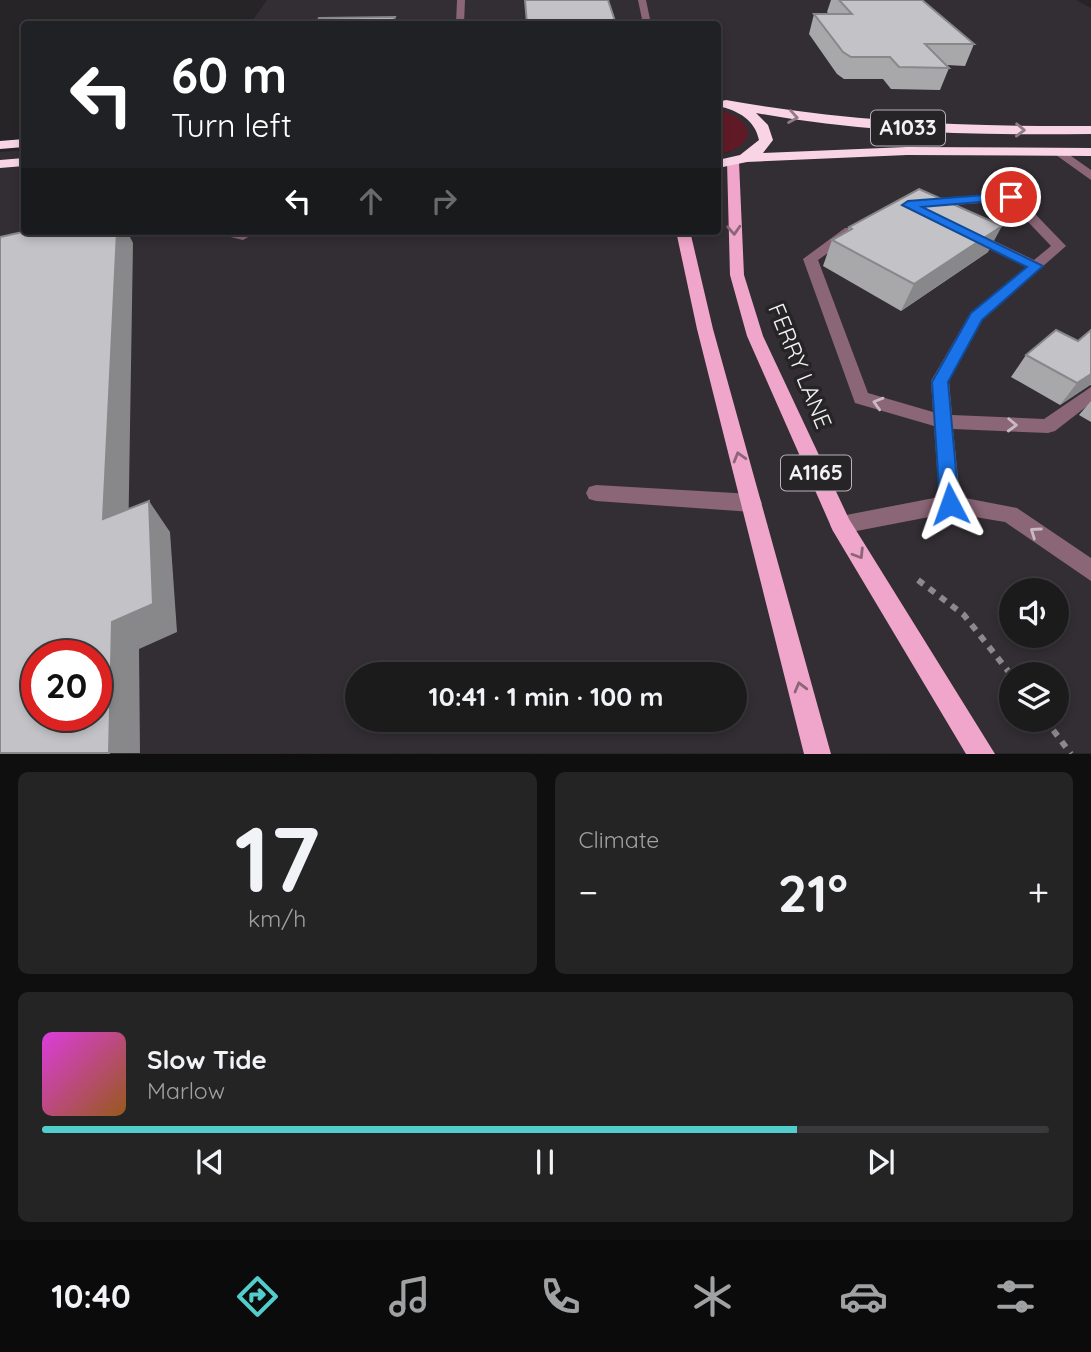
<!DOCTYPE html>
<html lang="en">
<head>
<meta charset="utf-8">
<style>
  :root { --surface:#1c1b1c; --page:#252425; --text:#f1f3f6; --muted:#a0a1a3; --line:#3a393b; --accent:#52cdcc }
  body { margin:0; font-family:Quicksand,sans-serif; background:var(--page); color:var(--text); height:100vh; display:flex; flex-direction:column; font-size:26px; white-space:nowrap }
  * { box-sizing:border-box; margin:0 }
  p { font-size:23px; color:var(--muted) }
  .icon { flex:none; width:38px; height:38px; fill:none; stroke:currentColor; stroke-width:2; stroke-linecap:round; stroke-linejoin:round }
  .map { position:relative; height:754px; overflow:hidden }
  .panel { display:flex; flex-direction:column; gap:18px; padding:18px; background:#0f0f0f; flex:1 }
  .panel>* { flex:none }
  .banner { position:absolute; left:21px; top:21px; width:700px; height:214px; border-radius:7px; box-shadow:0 4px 10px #0003,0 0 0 2px var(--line); background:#202124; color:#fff; overflow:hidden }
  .fabs { position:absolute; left:999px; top:578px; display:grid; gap:14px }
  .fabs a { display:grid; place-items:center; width:70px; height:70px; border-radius:50%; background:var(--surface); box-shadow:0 4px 10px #0003,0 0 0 2px var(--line); font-size:35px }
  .speed { position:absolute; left:21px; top:640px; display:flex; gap:14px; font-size:35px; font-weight:700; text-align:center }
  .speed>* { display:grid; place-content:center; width:91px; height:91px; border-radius:50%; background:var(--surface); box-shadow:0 4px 10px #0003,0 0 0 2px var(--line); line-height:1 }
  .speed .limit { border:10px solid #d22; background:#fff; color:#111 }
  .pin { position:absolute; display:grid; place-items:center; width:60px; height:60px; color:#fff; margin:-30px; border:4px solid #fff; border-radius:50%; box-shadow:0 2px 7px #0007 }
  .me { position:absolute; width:77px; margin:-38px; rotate:356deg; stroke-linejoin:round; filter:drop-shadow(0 0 5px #0008) }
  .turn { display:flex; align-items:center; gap:24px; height:147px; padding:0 35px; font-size:32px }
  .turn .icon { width:91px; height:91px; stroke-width:2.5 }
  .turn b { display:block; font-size:49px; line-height:60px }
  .lanes { display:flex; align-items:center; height:66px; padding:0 35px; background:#0003; justify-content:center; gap:35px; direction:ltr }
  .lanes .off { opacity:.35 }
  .big { font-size:52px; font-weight:700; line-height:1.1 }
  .panel .tile { flex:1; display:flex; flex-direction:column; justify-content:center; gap:10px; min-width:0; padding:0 24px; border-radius:10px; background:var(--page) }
  .panel .dial { align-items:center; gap:0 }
  .dial b { font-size:91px; line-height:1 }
  .song { display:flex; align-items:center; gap:21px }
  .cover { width:84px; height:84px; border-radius:10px; background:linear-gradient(135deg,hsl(300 70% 55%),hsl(30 70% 35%)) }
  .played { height:7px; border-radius:4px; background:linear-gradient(90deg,var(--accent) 75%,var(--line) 75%) }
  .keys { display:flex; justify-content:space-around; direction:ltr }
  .heat { display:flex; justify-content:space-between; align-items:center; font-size:38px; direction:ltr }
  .panel .tiles { flex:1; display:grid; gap:18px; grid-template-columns:1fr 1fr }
  .tile:last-child { grid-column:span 2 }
  .trip { position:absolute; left:345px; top:662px; width:402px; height:70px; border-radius:35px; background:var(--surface); box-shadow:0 4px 10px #0003,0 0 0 2px var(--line); font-weight:700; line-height:70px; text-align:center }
  .menu { display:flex; height:112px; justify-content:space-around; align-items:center; background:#0b0b0b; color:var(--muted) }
  .menu .icon { width:49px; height:49px }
  .menu .on { color:var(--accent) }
  .menu b { font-size:32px; color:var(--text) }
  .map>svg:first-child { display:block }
  .built { fill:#332d34; fill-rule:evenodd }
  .green { fill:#601a26 }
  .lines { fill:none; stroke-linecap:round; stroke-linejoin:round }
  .path { stroke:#8b898b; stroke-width:6; stroke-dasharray:7 7; stroke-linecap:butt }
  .minor { fill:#8a6677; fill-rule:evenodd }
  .major { fill:#f0a6cb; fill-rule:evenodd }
  .highway { fill:#f8d4e5; fill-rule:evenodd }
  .wall { fill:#a8a7aa }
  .shaded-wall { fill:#88888b }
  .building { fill:#c3c2c6; stroke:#88888b; stroke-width:2; fill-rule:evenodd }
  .oneway { stroke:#8f7c86 }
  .oneway2 { stroke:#8b6578 }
  .oneway3 { stroke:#c9bac1 }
  .route { fill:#1a73e8; stroke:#114b97; stroke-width:2 }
  .labels { text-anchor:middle; stroke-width:7; stroke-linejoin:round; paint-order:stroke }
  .shield { fill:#262426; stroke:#b6b4b6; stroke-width:2 }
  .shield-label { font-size:21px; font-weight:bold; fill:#f3f2f3 }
  .street-label { font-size:23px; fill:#f3f2f3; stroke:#262426 }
</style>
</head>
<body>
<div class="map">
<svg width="1091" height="754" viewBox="0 0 1091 754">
  <rect width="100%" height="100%" fill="#262426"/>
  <path class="built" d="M 267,0 L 1076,0 L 1091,8 L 1091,753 L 0,754 L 0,152 L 24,150 L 24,231 L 718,231 L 718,155 L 730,152 L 726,112 L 718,109 L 718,24 L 250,24 ZM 1012,590 L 1057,590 L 1057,635 L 1012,635 ZM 37,656 L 96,656 L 96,716 L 37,716 ZM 357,674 L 735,674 L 735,719 L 357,719 ZM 1012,674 L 1057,674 L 1057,719 L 1012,719 Z"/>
  <path class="green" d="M 718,109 C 756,121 759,145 718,155 Z"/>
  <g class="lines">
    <g class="path">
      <polyline points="918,580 964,615 1012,676"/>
      <polyline points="1045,719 1071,754"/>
    </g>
    <g class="minor">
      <polygon points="457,0 465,0 464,24 456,24"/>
      <polygon points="638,0 646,0 651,24 643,24"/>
      <polygon points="1056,151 1064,151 1091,170 1091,180 1056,155"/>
      <polygon points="1011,193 1016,194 1066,246 982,320 949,381 952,415 1044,419 1091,387 1091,403 1055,431 1048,433 953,429 960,497 1017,508 1091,558 1091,581 1005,522 950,513 841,534 833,531 830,525 833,519 841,516 939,497 934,426 855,403 803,259 845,228 855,228 855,234 818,260 868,393 933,412 931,381 968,317 1026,267 966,238 966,232 976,232 1034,260 1051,246 1008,201 926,207 919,203 926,199"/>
      <polygon points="216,231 240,231 250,236 243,240 218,234"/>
      <polygon points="596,485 752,494 759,497 762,503 759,509 752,512 596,501 589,499 586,493 589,487"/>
    </g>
    <g class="major">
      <polygon points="733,158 739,162 744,275 763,336 849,519 995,754 966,754 833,531 747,336 730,275 727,162"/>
      <polygon points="676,231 690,231 713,329 831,754 804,754 697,329"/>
    </g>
    <g class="highway">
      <path d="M 726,100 C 847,122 968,127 1091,126 L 1091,134 C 979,135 867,134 756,113 L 768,125 L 773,140 L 763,153 L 907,147 L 1091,148 L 1091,156 L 907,155 L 747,162 L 718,168 L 718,160 L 740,155 L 759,140 C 755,120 738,111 722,107 L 722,101 Z"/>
      <polygon points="24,139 24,147 0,149 0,141"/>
      <polygon points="24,158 24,166 0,168 0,160"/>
    </g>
  </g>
  <g class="wall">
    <polygon points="831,0 922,0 974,44 965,66 947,65 949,68 940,90 891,89 883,79 844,79 837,74 809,34 814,14 829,14 827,12"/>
    <polygon points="849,227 988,252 901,311 823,266 832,240 847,232"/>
    <polygon points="1091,330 1091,385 1090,385 1060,405 1011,377 1026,355 1078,341"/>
    <polygon points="1091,401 1091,422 1079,415"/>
  </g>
  <g class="shaded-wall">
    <polygon points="1002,226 988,252 901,311 914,284"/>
    <polygon points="117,231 127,231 133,243 128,550 103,519"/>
    <polygon points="1091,374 1091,383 1090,385 1060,405 1077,383"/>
    <polygon points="149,501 170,532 177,632 139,649 140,753 109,753 112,622"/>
  </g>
  <g class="building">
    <polygon points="525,0 608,0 616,24 527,24"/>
    <polygon points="839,0 922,0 974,44 925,44 949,68 899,67 890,57 851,57 843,52 814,14 852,14"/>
    <polygon points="395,17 392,24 316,24 319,18"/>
    <polygon points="919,189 1002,226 914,284 832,240 852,229 849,227"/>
    <path d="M 27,231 L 117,231 L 103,519 L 149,501 L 153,604 L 112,622 L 109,753 L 0,753 L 0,237 ZM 37,656 L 96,656 L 96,716 L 37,716 Z"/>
    <polygon points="1056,330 1078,341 1091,330 1091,374 1077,383 1026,355"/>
  </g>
  <defs><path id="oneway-chevron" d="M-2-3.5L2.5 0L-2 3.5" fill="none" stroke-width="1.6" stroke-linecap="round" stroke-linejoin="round" transform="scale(1.75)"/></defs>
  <g class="oneway">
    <use href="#oneway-chevron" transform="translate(793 117) rotate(9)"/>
    <use href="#oneway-chevron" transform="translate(1020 130) rotate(1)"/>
  </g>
  <g class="oneway2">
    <use href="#oneway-chevron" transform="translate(734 230) rotate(87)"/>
    <use href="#oneway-chevron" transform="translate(739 457) rotate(-106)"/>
    <use href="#oneway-chevron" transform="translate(859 554) rotate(58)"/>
    <use href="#oneway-chevron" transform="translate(800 687) rotate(-105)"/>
  </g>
  <g class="oneway3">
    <use href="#oneway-chevron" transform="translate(878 403) rotate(-164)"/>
    <use href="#oneway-chevron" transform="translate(1012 425) rotate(2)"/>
    <use href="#oneway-chevron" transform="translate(1035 532) rotate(-145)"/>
  </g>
  <polygon class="route" points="1011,193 1017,197 1015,199 922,207 1043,266 982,320 948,382 959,504 956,510 950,512 943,510 940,504 932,382 971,313 1027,267 902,205 908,201"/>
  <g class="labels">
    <g class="shield">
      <rect x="871" y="110.5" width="74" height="35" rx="5"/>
      <rect x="781" y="455.5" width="70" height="35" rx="5"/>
    </g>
    <g class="shield-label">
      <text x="908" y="135">A1033</text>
      <text x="816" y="480">A1165</text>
    </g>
    <g class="street-label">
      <text transform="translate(800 366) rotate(68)" y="8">FERRY LANE</text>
    </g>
  </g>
</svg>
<div class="fabs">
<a><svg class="icon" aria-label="sound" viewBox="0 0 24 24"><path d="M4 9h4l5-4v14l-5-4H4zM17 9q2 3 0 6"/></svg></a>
<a><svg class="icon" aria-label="layers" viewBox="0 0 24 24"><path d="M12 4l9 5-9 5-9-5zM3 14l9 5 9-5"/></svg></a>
</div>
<div class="speed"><div class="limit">20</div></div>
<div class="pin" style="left:1011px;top:197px;background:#d93025"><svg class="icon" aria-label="arrive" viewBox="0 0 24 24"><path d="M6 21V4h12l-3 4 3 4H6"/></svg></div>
<svg class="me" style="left:950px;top:504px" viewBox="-20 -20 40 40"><path d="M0-17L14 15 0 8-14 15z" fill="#1a73e8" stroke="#fff" stroke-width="4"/></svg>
<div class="trip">10:41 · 1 min · 100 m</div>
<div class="banner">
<div class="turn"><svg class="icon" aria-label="left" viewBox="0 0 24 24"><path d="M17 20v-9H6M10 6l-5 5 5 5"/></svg><div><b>60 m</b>Turn left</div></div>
<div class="lanes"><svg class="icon" aria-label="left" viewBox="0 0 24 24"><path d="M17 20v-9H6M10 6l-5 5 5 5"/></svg><svg class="icon off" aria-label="ahead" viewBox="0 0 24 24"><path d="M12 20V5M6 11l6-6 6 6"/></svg><svg class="icon off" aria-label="right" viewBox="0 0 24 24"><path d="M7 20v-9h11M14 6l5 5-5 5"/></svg></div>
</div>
</div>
<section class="panel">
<div class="tiles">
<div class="tile dial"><b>17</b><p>km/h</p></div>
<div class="tile"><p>Climate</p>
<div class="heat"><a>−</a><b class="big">21°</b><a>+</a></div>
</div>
<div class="tile">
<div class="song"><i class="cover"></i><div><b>Slow Tide</b><p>Marlow</p></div></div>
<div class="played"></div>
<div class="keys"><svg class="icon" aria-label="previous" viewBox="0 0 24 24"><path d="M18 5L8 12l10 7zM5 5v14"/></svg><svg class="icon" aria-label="pause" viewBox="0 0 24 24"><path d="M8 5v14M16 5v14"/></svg><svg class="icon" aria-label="next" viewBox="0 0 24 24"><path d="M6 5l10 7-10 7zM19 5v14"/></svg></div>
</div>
</div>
</section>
<nav class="menu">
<b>10:40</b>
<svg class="icon on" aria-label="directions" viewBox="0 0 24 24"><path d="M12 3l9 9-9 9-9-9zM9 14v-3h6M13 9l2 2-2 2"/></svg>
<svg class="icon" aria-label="music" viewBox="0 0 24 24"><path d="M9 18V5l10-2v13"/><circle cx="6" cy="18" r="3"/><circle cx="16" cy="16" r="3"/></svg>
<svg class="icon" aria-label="phone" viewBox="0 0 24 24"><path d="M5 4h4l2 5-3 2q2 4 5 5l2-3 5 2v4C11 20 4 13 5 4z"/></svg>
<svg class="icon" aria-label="climate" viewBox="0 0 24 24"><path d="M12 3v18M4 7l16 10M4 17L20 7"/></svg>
<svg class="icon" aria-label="car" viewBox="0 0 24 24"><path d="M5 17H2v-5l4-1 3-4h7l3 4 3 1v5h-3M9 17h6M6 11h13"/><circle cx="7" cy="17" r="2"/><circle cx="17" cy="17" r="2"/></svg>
<svg class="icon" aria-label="filters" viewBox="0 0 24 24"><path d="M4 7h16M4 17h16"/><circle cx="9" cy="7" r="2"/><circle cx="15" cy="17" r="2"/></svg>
</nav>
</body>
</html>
